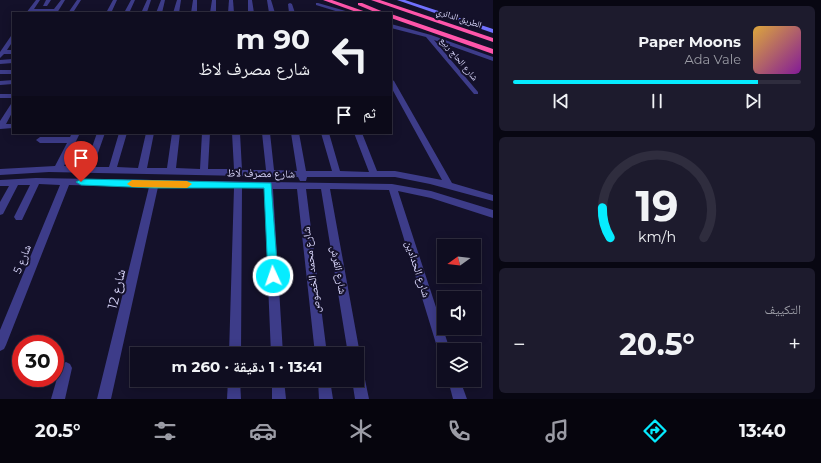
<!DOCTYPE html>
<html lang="ar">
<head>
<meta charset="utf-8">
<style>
  :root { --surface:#0f0d20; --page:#1d1b2d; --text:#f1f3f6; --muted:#9b9ca5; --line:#2f2d3e; --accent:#06ecff }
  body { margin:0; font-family:Montserrat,"Noto Naskh Arabic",sans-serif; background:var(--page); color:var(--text); direction:rtl; height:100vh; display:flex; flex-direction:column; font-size:15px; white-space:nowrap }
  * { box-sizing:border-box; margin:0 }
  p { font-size:13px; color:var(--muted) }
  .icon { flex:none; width:22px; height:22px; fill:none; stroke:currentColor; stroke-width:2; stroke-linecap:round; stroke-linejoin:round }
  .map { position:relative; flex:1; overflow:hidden; direction:ltr }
  .panel { display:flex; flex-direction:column; gap:6px; padding:6px; background:#080712; width:328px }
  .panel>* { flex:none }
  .top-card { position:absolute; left:12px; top:12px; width:380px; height:122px; border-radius:0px; box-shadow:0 2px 10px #0003,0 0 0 1px var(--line); direction:rtl; background:#0f0d20; color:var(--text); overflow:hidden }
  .needle { width:26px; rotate:255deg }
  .controls { position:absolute; left:437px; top:239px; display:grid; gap:8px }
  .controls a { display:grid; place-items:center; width:44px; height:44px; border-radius:0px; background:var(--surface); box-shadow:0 2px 10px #0003,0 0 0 1px var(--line); font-size:20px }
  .speed { position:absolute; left:12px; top:335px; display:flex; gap:8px; font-size:20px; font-weight:700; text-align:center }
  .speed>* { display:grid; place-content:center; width:52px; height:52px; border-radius:50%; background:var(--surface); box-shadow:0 2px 10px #0003,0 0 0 1px var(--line); line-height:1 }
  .speed .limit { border:6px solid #d22; background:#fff; color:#111 }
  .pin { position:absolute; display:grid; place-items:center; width:34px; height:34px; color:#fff; margin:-41px -17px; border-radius:50% 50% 50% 0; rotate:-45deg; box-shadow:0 0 4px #0007 }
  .pin .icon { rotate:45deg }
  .me { position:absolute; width:44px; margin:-22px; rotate:357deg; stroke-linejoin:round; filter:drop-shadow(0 0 3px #0008) }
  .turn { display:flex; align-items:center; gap:14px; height:84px; padding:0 16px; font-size:18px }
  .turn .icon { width:52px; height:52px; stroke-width:2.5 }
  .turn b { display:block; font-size:28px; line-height:34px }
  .then { display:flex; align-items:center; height:38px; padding:0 16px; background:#0003; gap:8px; font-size:15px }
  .big { font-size:30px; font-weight:700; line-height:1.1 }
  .panel .widget { flex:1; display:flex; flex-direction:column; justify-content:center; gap:6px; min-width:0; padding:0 14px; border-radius:6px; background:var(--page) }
  .panel .dial { align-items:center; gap:0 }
  .dial svg { height:104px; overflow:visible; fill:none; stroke:var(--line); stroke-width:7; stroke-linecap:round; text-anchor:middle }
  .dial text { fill:var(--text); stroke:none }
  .song { display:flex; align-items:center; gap:12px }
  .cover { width:48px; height:48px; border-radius:6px; background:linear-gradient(135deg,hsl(40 70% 55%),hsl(290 70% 35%)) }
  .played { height:4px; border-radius:2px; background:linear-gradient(90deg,var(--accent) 85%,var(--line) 85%) }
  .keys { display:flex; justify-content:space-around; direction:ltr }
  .heat { display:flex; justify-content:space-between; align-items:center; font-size:22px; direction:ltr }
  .trip { position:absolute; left:130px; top:347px; width:234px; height:40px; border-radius:0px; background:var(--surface); box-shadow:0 2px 10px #0003,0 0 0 1px var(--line); font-weight:700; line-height:40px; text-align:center; direction:rtl }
  .tab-bar { display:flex; height:64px; justify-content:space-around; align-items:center; background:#06050d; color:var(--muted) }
  .tab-bar .icon { width:28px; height:28px }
  .tab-bar .current { color:var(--accent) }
  .tab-bar b { font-size:18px; color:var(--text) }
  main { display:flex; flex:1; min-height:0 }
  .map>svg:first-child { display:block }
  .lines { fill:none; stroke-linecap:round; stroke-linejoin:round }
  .street { fill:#3d3c89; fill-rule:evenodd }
  .secondary { fill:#7171ff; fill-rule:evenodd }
  .highway { fill:#f5a; fill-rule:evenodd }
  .route { fill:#06ecff; stroke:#0499a6 }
  .slow { fill:#f59e0b }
  .labels { text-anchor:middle; stroke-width:4; stroke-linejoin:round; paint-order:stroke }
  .far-street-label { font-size:9px; fill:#dddaff; stroke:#14112a }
  .street-label { font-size:11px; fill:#dddaff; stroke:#14112a }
  .near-street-label { font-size:13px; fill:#dddaff; stroke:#14112a }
</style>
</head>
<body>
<main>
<section class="panel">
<div class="widget">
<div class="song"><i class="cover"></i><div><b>Paper Moons</b><p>Ada Vale</p></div></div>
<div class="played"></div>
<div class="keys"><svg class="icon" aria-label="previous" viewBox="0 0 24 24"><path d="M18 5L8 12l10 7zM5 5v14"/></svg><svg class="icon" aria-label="pause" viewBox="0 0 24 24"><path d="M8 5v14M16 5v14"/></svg><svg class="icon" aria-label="next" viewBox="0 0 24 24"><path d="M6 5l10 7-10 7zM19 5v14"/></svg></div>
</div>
<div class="widget dial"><svg viewBox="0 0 100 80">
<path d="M14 69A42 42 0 1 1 86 69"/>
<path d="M14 69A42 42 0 0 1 8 46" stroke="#06ecff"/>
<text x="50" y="56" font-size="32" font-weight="700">19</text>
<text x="50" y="72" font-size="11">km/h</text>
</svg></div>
<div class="widget"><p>التكييف</p>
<div class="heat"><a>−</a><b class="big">20.5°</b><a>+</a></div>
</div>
</section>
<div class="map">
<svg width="493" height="399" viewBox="0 0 493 399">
  <rect width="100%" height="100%" fill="#14112a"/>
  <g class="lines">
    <g class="street">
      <polygon points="36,0 40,0 34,9 54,9 61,0 65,0 57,13 26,13"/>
      <polygon points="46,0 51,0 47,6 43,6"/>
      <polygon points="77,0 81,0 74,11 107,11 113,0 117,0 112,11 125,11 131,0 135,0 130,11 142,11 147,0 151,0 147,12 150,13 68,13"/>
      <polygon points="161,0 165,0 162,13 156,13"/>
      <polygon points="177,0 181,0 179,13 173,13"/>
      <polygon points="193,0 197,0 197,13 191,13"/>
      <polygon points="212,0 216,0 216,13 210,13"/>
      <polygon points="229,0 233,0 234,13 228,13"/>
      <polygon points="248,0 252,0 254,13 248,13"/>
      <polygon points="267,0 271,0 275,13 269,13"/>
      <polygon points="290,3 292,4 295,13 289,13 288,4"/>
      <polygon points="318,3 349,12 350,13 342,13 316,5 316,3"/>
      <polygon points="391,24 431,35 493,57 493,61 434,40 478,92 478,94 474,94 426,37 391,28"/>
      <polygon points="13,35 13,41 7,50 13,50 13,54 4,54 0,58 0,52 11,36"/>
      <polygon points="13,59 13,63 0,64 0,60"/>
      <rect x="0" y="70" width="13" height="4"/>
      <polygon points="391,79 394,81 452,183 493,195 493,201 430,184 395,177 307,177 306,181 300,181 298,177 49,172 0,175 0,169 55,166 67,143 40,143 36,140 40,137 70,137 72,133 80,133 64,166 85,167 97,133 105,133 93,167 109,167 119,133 127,133 117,167 138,168 146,133 154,133 147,168 167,168 172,133 180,133 176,168 200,169 202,133 210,133 208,169 234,169 232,133 240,133 242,170 266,170 262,133 270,133 274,170 297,171 291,133 299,133 306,171 332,171 321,133 329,133 340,171 369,172 354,133 362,133 377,171 395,171 442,180 391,87"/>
      <polygon points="13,80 13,84 0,85 0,81"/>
      <rect x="0" y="94" width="13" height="4"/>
      <polygon points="13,103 13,111 6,124 13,124 13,128 0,129 0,121 11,104"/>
      <polygon points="36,178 392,184 431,191 493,210 493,218 431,198 398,191 450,350 444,350 444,356 440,354 438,350 389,190 330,189 360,354 357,359 357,354 348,354 321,189 306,189 327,354 315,354 297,189 273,189 283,354 271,354 264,189 242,188 241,354 229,354 234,188 158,187 111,399 97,399 149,187 69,185 6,345 4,349 0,351 0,330 60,185 39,184 22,220 16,220 14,217 30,185 18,185 3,214 0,215 0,202 9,186 0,186 0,180"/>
      <polygon points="66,362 70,364 72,368 65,399 51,399 60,368 62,364"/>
      <polygon points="357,364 361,366 363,370 369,399 355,399 352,380 357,380"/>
      <polygon points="228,380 240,380 241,399 227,399"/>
      <polygon points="272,380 284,380 286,399 272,399"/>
      <polygon points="318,380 330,380 333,399 319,399"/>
      <polygon points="448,380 460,380 467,399 453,399"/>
    </g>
    <polygon class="secondary" points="397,0 405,0 493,29 493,33"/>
    <g class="highway">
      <polygon points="323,0 332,0 369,13 359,13"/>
      <polygon points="371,0 380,0 493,38 493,42"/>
      <polygon points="358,3 362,3 386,13 377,13 358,5"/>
      <polygon points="391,14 493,49 493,54 391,18"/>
    </g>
  </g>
  <polygon class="route" points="81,179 271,183 278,276 277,280 273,281 269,280 268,276 264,188 154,188 81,185 76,182"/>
  <polygon class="slow" points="132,180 187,181 192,184 187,188 132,187 127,184"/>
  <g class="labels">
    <g class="far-street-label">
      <text transform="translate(459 18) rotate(18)" y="3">الطريق الدائري</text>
      <text transform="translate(459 59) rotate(50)" y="3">شارع الحاج ربيع</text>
    </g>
    <g class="street-label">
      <text transform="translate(261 173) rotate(1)" y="4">شارع مصرف لاظ</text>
      <text transform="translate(22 259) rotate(-68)" y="4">شارع 5</text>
      <text transform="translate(418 269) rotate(72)" y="4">شارع الحدادين</text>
      <text transform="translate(311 270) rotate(-97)" y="4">شارع محمد الخصوص</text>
      <text transform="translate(339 270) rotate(80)" y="4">شارع القرش</text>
    </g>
    <g class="near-street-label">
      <text transform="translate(116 289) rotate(-77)" y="5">شارع 12</text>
    </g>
  </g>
</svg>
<div class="controls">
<a><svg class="needle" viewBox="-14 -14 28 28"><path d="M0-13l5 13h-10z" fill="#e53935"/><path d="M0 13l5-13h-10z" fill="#9b9ca5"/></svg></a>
<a><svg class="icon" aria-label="sound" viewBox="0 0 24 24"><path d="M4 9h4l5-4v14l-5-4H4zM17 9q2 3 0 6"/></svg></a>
<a><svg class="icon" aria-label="layers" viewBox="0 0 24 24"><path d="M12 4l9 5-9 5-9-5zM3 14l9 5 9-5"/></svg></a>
</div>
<div class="speed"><div class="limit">30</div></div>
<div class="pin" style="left:81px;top:182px;background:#d93025"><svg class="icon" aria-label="arrive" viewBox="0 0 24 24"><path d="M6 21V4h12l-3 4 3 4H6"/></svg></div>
<svg class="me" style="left:273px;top:276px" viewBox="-20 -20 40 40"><circle r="17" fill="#06ecff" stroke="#fff" stroke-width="3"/><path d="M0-11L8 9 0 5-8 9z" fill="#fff"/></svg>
<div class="trip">13:41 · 1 دقيقة · 260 m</div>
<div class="top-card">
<div class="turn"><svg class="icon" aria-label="left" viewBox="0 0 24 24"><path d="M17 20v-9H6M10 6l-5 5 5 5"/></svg><div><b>90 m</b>شارع مصرف لاظ</div></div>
<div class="then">ثم<svg class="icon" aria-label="arrive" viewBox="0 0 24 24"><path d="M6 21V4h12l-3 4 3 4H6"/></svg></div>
</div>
</div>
</main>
<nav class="tab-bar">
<b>13:40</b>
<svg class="icon current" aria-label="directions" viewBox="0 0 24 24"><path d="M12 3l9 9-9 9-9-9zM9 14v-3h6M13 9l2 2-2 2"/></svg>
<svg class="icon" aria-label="music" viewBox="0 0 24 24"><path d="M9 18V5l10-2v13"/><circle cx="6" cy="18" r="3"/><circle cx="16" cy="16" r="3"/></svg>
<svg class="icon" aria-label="phone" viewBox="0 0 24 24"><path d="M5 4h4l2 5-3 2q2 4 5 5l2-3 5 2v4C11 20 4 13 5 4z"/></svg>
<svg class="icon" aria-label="climate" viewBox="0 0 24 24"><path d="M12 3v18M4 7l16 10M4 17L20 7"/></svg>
<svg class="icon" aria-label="car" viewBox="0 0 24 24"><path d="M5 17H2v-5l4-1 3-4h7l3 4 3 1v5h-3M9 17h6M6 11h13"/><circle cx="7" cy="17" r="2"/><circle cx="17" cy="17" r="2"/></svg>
<svg class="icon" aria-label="filters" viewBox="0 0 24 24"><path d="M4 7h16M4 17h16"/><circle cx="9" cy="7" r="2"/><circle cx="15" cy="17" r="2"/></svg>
<b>20.5°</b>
</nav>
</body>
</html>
